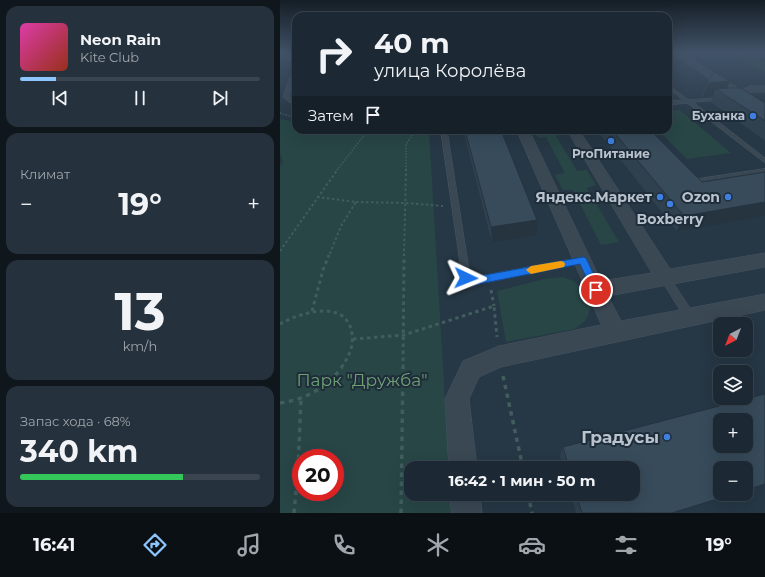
<!DOCTYPE html>
<html lang="ru">
<head>
<meta charset="utf-8">
<style>
  :root { --surface:#1c2934; --page:#25313c; --text:#f1f3f6; --muted:#a0a6ac; --line:#3a454f; --accent:#8dc5fe }
  body { margin:0; font-family:Montserrat,sans-serif; background:var(--page); color:var(--text); height:100vh; display:flex; flex-direction:column; font-size:15px; white-space:nowrap }
  * { box-sizing:border-box; margin:0 }
  p { font-size:13px; color:var(--muted) }
  .icon { flex:none; width:22px; height:22px; fill:none; stroke:currentColor; stroke-width:2; stroke-linecap:round; stroke-linejoin:round }
  .map { position:relative; flex:1; overflow:hidden }
  .details { display:flex; flex-direction:column; gap:6px; padding:6px; background:#0f171d; width:280px }
  .details>* { flex:none }
  .hud { position:absolute; left:12px; top:12px; width:380px; height:122px; border-radius:12px; box-shadow:0 4px 16px #0002,0 0 0 1px var(--line); background:#1c2934; color:var(--text); overflow:hidden }
  .needle { width:26px; rotate:222deg }
  .tools { position:absolute; left:433px; top:317px; display:grid; gap:8px }
  .tools a { display:grid; place-items:center; width:40px; height:40px; border-radius:8px; background:var(--surface); box-shadow:0 4px 16px #0002,0 0 0 1px var(--line); font-size:20px }
  .speed { position:absolute; left:12px; top:449px; display:flex; gap:8px; font-size:20px; font-weight:700; text-align:center }
  .speed>* { display:grid; place-content:center; width:52px; height:52px; border-radius:50%; background:var(--surface); box-shadow:0 4px 16px #0002,0 0 0 1px var(--line); line-height:1 }
  .speed .limit { border:6px solid #d22; background:#fff; color:#111 }
  .pin { position:absolute; display:grid; place-items:center; width:34px; height:34px; color:#fff; margin:-17px; border:2px solid #fff; border-radius:50%; box-shadow:0 1px 4px #0007 }
  .me { position:absolute; width:44px; margin:-22px; rotate:92deg; stroke-linejoin:round; filter:drop-shadow(0 0 3px #0008) }
  .turn { display:flex; align-items:center; gap:14px; height:84px; padding:0 16px; font-size:18px }
  .turn .icon { width:52px; height:52px; stroke-width:2.5 }
  .turn b { display:block; font-size:28px; line-height:34px }
  .then { display:flex; align-items:center; height:38px; padding:0 16px; background:#0003; gap:8px; font-size:15px }
  .big { font-size:30px; font-weight:700; line-height:1.1 }
  .details .widget { flex:1; display:flex; flex-direction:column; justify-content:center; gap:6px; min-width:0; padding:0 14px; border-radius:12px; background:var(--page) }
  .details .dial { align-items:center; gap:0 }
  .dial b { font-size:52px; line-height:1 }
  .song { display:flex; align-items:center; gap:12px }
  .cover { width:48px; height:48px; border-radius:6px; background:linear-gradient(135deg,hsl(320 70% 55%),hsl(10 70% 35%)) }
  .played { height:4px; border-radius:2px; background:linear-gradient(90deg,var(--accent) 15%,var(--line) 15%) }
  .keys { display:flex; justify-content:space-around; direction:ltr }
  .heat { display:flex; justify-content:space-between; align-items:center; font-size:22px; direction:ltr }
  .charge { height:6px; border-radius:3px; background:linear-gradient(90deg,#34c759 68%,var(--line) 0) }
  .trip { position:absolute; left:124px; top:461px; width:236px; height:40px; border-radius:12px; background:var(--surface); box-shadow:0 4px 16px #0002,0 0 0 1px var(--line); font-weight:700; line-height:40px; text-align:center }
  .tab-bar { display:flex; height:64px; justify-content:space-around; align-items:center; background:#0b1015; color:var(--muted) }
  .tab-bar .icon { width:28px; height:28px }
  .tab-bar .on { color:var(--accent) }
  .tab-bar b { font-size:18px; color:var(--text) }
  main { display:flex; flex:1; min-height:0 }
  .map>svg:first-child { display:block }
  .green { fill:#284646; fill-rule:evenodd }
  .lines { fill:none; stroke-linecap:round; stroke-linejoin:round }
  .lane-casing { stroke:#475461; stroke-width:1 }
  .street-casing { stroke:#475461; stroke-width:1 }
  .path-far3 { stroke:#415d5d; stroke-width:1.5; stroke-dasharray:1.5 1.5; stroke-linecap:butt }
  .path-far2 { stroke:#415d5d; stroke-width:2; stroke-dasharray:2.5 2.5; stroke-linecap:butt }
  .path-far1 { stroke:#415d5d; stroke-width:3; stroke-dasharray:3.5 3.5; stroke-linecap:butt }
  .path { stroke:#415d5d; stroke-width:3.5; stroke-dasharray:4.5 4.5; stroke-linecap:butt }
  .lane { fill:#3a4854; fill-rule:evenodd }
  .street { fill:#3a4854; fill-rule:evenodd }
  .wall { fill:#2f404e; fill-rule:evenodd }
  .shaded-wall { fill:#263440 }
  .building { fill:#374b5b; stroke:#263440; fill-rule:evenodd }
  .route { fill:#1a73e8; stroke:#114b97 }
  .slow { fill:#f59e0b }
  .shop-dot { fill:#3f7fe0; stroke:#1f2d3a; stroke-width:1.5 }
  .labels { text-anchor:middle; stroke-width:4; stroke-linejoin:round; paint-order:stroke }
  .far-poi-label { font-size:12px; font-weight:bold; fill:#b8c3ce; stroke:#1f2d3a; text-anchor:end }
  .poi-label { font-size:14px; font-weight:bold; fill:#b8c3ce; stroke:#1f2d3a; text-anchor:end }
  .near-park-label { font-size:17px; fill:#6ea074; stroke:#1f2d3a }
  .near-poi-label { font-size:17px; font-weight:bold; fill:#b8c3ce; stroke:#1f2d3a; text-anchor:end }
</style>
</head>
<body>
<main>
<section class="details">
<div class="widget">
<div class="song"><i class="cover"></i><div><b>Neon Rain</b><p>Kite Club</p></div></div>
<div class="played"></div>
<div class="keys"><svg class="icon" aria-label="previous" viewBox="0 0 24 24"><path d="M18 5L8 12l10 7zM5 5v14"/></svg><svg class="icon" aria-label="pause" viewBox="0 0 24 24"><path d="M8 5v14M16 5v14"/></svg><svg class="icon" aria-label="next" viewBox="0 0 24 24"><path d="M6 5l10 7-10 7zM19 5v14"/></svg></div>
</div>
<div class="widget"><p>Климат</p>
<div class="heat"><a>−</a><b class="big">19°</b><a>+</a></div>
</div>
<div class="widget dial"><b>13</b><p>km/h</p></div>
<div class="widget"><p>Запас хода · 68%</p><b class="big">340 km</b><div class="charge"></div></div>
</section>
<div class="map">
<svg width="485" height="513" viewBox="0 0 485 513">
  <rect width="100%" height="100%" fill="#263745"/>
  <g class="green">
    <polygon points="451,52 462,52 485,63 485,72 455,56"/>
    <polygon points="400,110 451,153 407,159 378,130 388,130 388,111"/>
    <path d="M 0,119 L 16,122 L 16,130 L 51,130 L 56,132 L 57,130 L 149,130 L 169,468 L 131,468 L 131,494 L 171,494 L 172,513 L 0,513 L 0,166 L 3,162 L 0,153 ZM 21,458 L 55,458 L 55,492 L 21,492 Z"/>
    <polygon points="254,130 283,130 285,134 276,136 297,171 307,170 316,185 307,188 339,242 321,245 293,190 283,190 275,175 285,173 266,137 258,138"/>
    <path d="M 283,277 C 300,282 305,291 311,307 L 306,320 L 295,329 L 226,342 L 217,291 L 264,279 Z"/>
  </g>
  <g class="lines">
    <g class="lane-casing">
      <g id="lane">
        <polygon points="0,54 16,61 16,64 0,57"/>
        <path d="M 16,71 C 16,79 11,88 9,97 L 16,101 L 16,105 L 9,102 L 3,97 C 6,88 8,76 16,71 Z"/>
        <polygon points="388,85 409,100 445,97 446,98 443,100 413,102 485,158 485,163 407,103 388,105 388,101 403,100 388,88"/>
        <polygon points="161,130 167,130 190,276 194,277 303,257 306,258 308,260 306,262 194,285 187,284 183,281"/>
        <polygon points="485,169 485,173 410,184 406,182 410,180"/>
        <polygon points="385,274 388,275 414,314 415,317 414,320 410,322 406,320 380,278 382,275"/>
      </g>
    </g>
    <g class="street-casing">
      <g id="street">
        <polygon points="391,52 400,52 461,90 470,86 485,86 485,92 472,92 469,94 485,105 485,113 461,100"/>
        <polygon points="237,130 249,130 321,281 372,273 287,130 299,130 390,269 485,253 485,267 328,296 341,321 485,294 485,310 221,367 199,377 189,399 197,468 169,468 165,399 183,361 219,346 321,325"/>
        <polygon points="170,494 200,494 202,513 172,513"/>
      </g>
    </g>
    <g class="path-far3">
      <polyline points="0,113 16,118"/>
      <polyline points="57,170 86,133 152,133"/>
      <polyline points="126,170 126,144 134,133"/>
    </g>
    <g class="path-far2">
      <polyline points="37,197 76,202 61,226 49,256"/>
      <polyline points="76,202 126,203 163,206"/>
      <polyline points="0,251 58,169"/>
      <polyline points="124,256 126,169"/>
    </g>
    <g class="path-far1">
      <polyline points="211,290 214,306"/>
      <polyline points="32,311 43,270 49,255"/>
      <path d="M 0,324 C 21,312 67,298 72,334 C 74,347 68,358 61,368"/>
      <polyline points="73,339 124,335 214,306 217,337"/>
      <polyline points="123,368 124,255"/>
    </g>
    <g class="path">
      <polyline points="223,376 243,468"/>
      <path d="M 0,403 C 25,400 47,387 62,367"/>
      <polyline points="248,494 252,513"/>
      <polyline points="14,513 18,469 21,399"/>
      <polyline points="121,513 123,367"/>
    </g>
    <use href="#lane" class="lane"/>
    <use href="#street" class="street"/>
  </g>
  <g class="wall">
    <polygon points="466,52 485,52 480,58"/>
    <polygon points="450,81 447,88 485,103 485,141 431,102 433,96 423,97 422,96 427,82"/>
    <polygon points="183,130 221,130 257,220 257,235 212,243"/>
    <polygon points="317,130 370,130 422,182 397,231"/>
    <path d="M 485,394 L 485,484 L 466,490 L 466,468 L 440,468 L 440,494 L 454,494 L 393,513 L 296,513 L 291,494 L 353,494 L 353,468 L 284,468 L 280,456 L 283,447 ZM 440,420 L 466,420 L 466,446 L 440,446 Z"/>
  </g>
  <g class="shaded-wall">
    <polygon points="482,53 485,53 485,58 480,58"/>
    <polygon points="450,81 444,94 436,89 433,96 423,97 428,83"/>
    <polygon points="485,202 485,216 397,231 404,216"/>
    <polygon points="257,220 257,235 212,243 211,227"/>
  </g>
  <g class="building">
    <polygon points="434,72 450,81 428,83 427,82"/>
    <polygon points="451,88 461,88 485,103 485,121 436,89"/>
    <polygon points="185,130 221,130 257,220 211,227"/>
    <polygon points="332,130 370,130 422,182 485,172 485,202 404,216"/>
    <path d="M 485,394 L 485,484 L 466,490 L 466,468 L 440,468 L 440,494 L 453,494 L 392,513 L 302,513 L 296,494 L 353,494 L 353,468 L 289,468 L 283,447 ZM 440,420 L 466,420 L 466,446 L 440,446 Z"/>
  </g>
  <linearGradient id="sky" x2="0" y2="1"><stop stop-color="#151e26"/><stop offset="0.42" stop-color="#415368"/><stop offset="1" stop-color="#415368" stop-opacity="0"/></linearGradient>
  <rect width="485" height="124" fill="url(#sky)"/>
  <polygon class="route" points="303,257 306,258 321,290 320,292 313,292 300,264 194,285 186,284 181,278 182,276 186,274 194,277"/>
  <polygon class="slow" points="281,261 284,262 285,264 284,267 251,274 246,270 251,266"/>
  <g class="shop-dot">
    <circle cx="473" cy="116" r="4"/>
    <circle cx="331" cy="141" r="4"/>
    <circle cx="380" cy="197" r="4"/>
    <circle cx="448" cy="197" r="4"/>
    <circle cx="390" cy="204" r="4"/>
    <circle cx="387" cy="437" r="4"/>
  </g>
  <g class="labels">
    <g class="far-poi-label">
      <text x="465" y="120">Буханка</text>
      <text x="331" y="158" text-anchor="middle">ProПитание</text>
    </g>
    <g class="poi-label">
      <text x="372" y="202">Яндекс.Маркет</text>
      <text x="440" y="202">Ozon</text>
      <text x="390" y="224" text-anchor="middle">Boxberry</text>
    </g>
    <g class="near-park-label">
      <text x="82" y="386">Парк "Дружба"</text>
    </g>
    <g class="near-poi-label">
      <text x="379" y="443">Градусы</text>
    </g>
  </g>
</svg>
<div class="tools">
<a><svg class="needle" viewBox="-14 -14 28 28"><path d="M0-13l5 13h-10z" fill="#e53935"/><path d="M0 13l5-13h-10z" fill="#a0a6ac"/></svg></a>
<a><svg class="icon" aria-label="layers" viewBox="0 0 24 24"><path d="M12 4l9 5-9 5-9-5zM3 14l9 5 9-5"/></svg></a>
<a>+</a>
<a>−</a>
</div>
<div class="speed"><div class="limit">20</div></div>
<div class="pin" style="left:316px;top:290px;background:#d93025"><svg class="icon" aria-label="arrive" viewBox="0 0 24 24"><path d="M6 21V4h12l-3 4 3 4H6"/></svg></div>
<svg class="me" style="left:186px;top:278px" viewBox="-20 -20 40 40"><path d="M0-17L14 15 0 8-14 15z" fill="#1a73e8" stroke="#fff" stroke-width="4"/></svg>
<div class="trip">16:42 · 1 мин · 50 m</div>
<div class="hud">
<div class="turn"><svg class="icon" aria-label="right" viewBox="0 0 24 24"><path d="M7 20v-9h11M14 6l5 5-5 5"/></svg><div><b>40 m</b>улица Королёва</div></div>
<div class="then">Затем<svg class="icon" aria-label="arrive" viewBox="0 0 24 24"><path d="M6 21V4h12l-3 4 3 4H6"/></svg></div>
</div>
</div>
</main>
<nav class="tab-bar">
<b>16:41</b>
<svg class="icon on" aria-label="directions" viewBox="0 0 24 24"><path d="M12 3l9 9-9 9-9-9zM9 14v-3h6M13 9l2 2-2 2"/></svg>
<svg class="icon" aria-label="music" viewBox="0 0 24 24"><path d="M9 18V5l10-2v13"/><circle cx="6" cy="18" r="3"/><circle cx="16" cy="16" r="3"/></svg>
<svg class="icon" aria-label="phone" viewBox="0 0 24 24"><path d="M5 4h4l2 5-3 2q2 4 5 5l2-3 5 2v4C11 20 4 13 5 4z"/></svg>
<svg class="icon" aria-label="climate" viewBox="0 0 24 24"><path d="M12 3v18M4 7l16 10M4 17L20 7"/></svg>
<svg class="icon" aria-label="car" viewBox="0 0 24 24"><path d="M5 17H2v-5l4-1 3-4h7l3 4 3 1v5h-3M9 17h6M6 11h13"/><circle cx="7" cy="17" r="2"/><circle cx="17" cy="17" r="2"/></svg>
<svg class="icon" aria-label="filters" viewBox="0 0 24 24"><path d="M4 7h16M4 17h16"/><circle cx="9" cy="7" r="2"/><circle cx="15" cy="17" r="2"/></svg>
<b>19°</b>
</nav>
</body>
</html>
